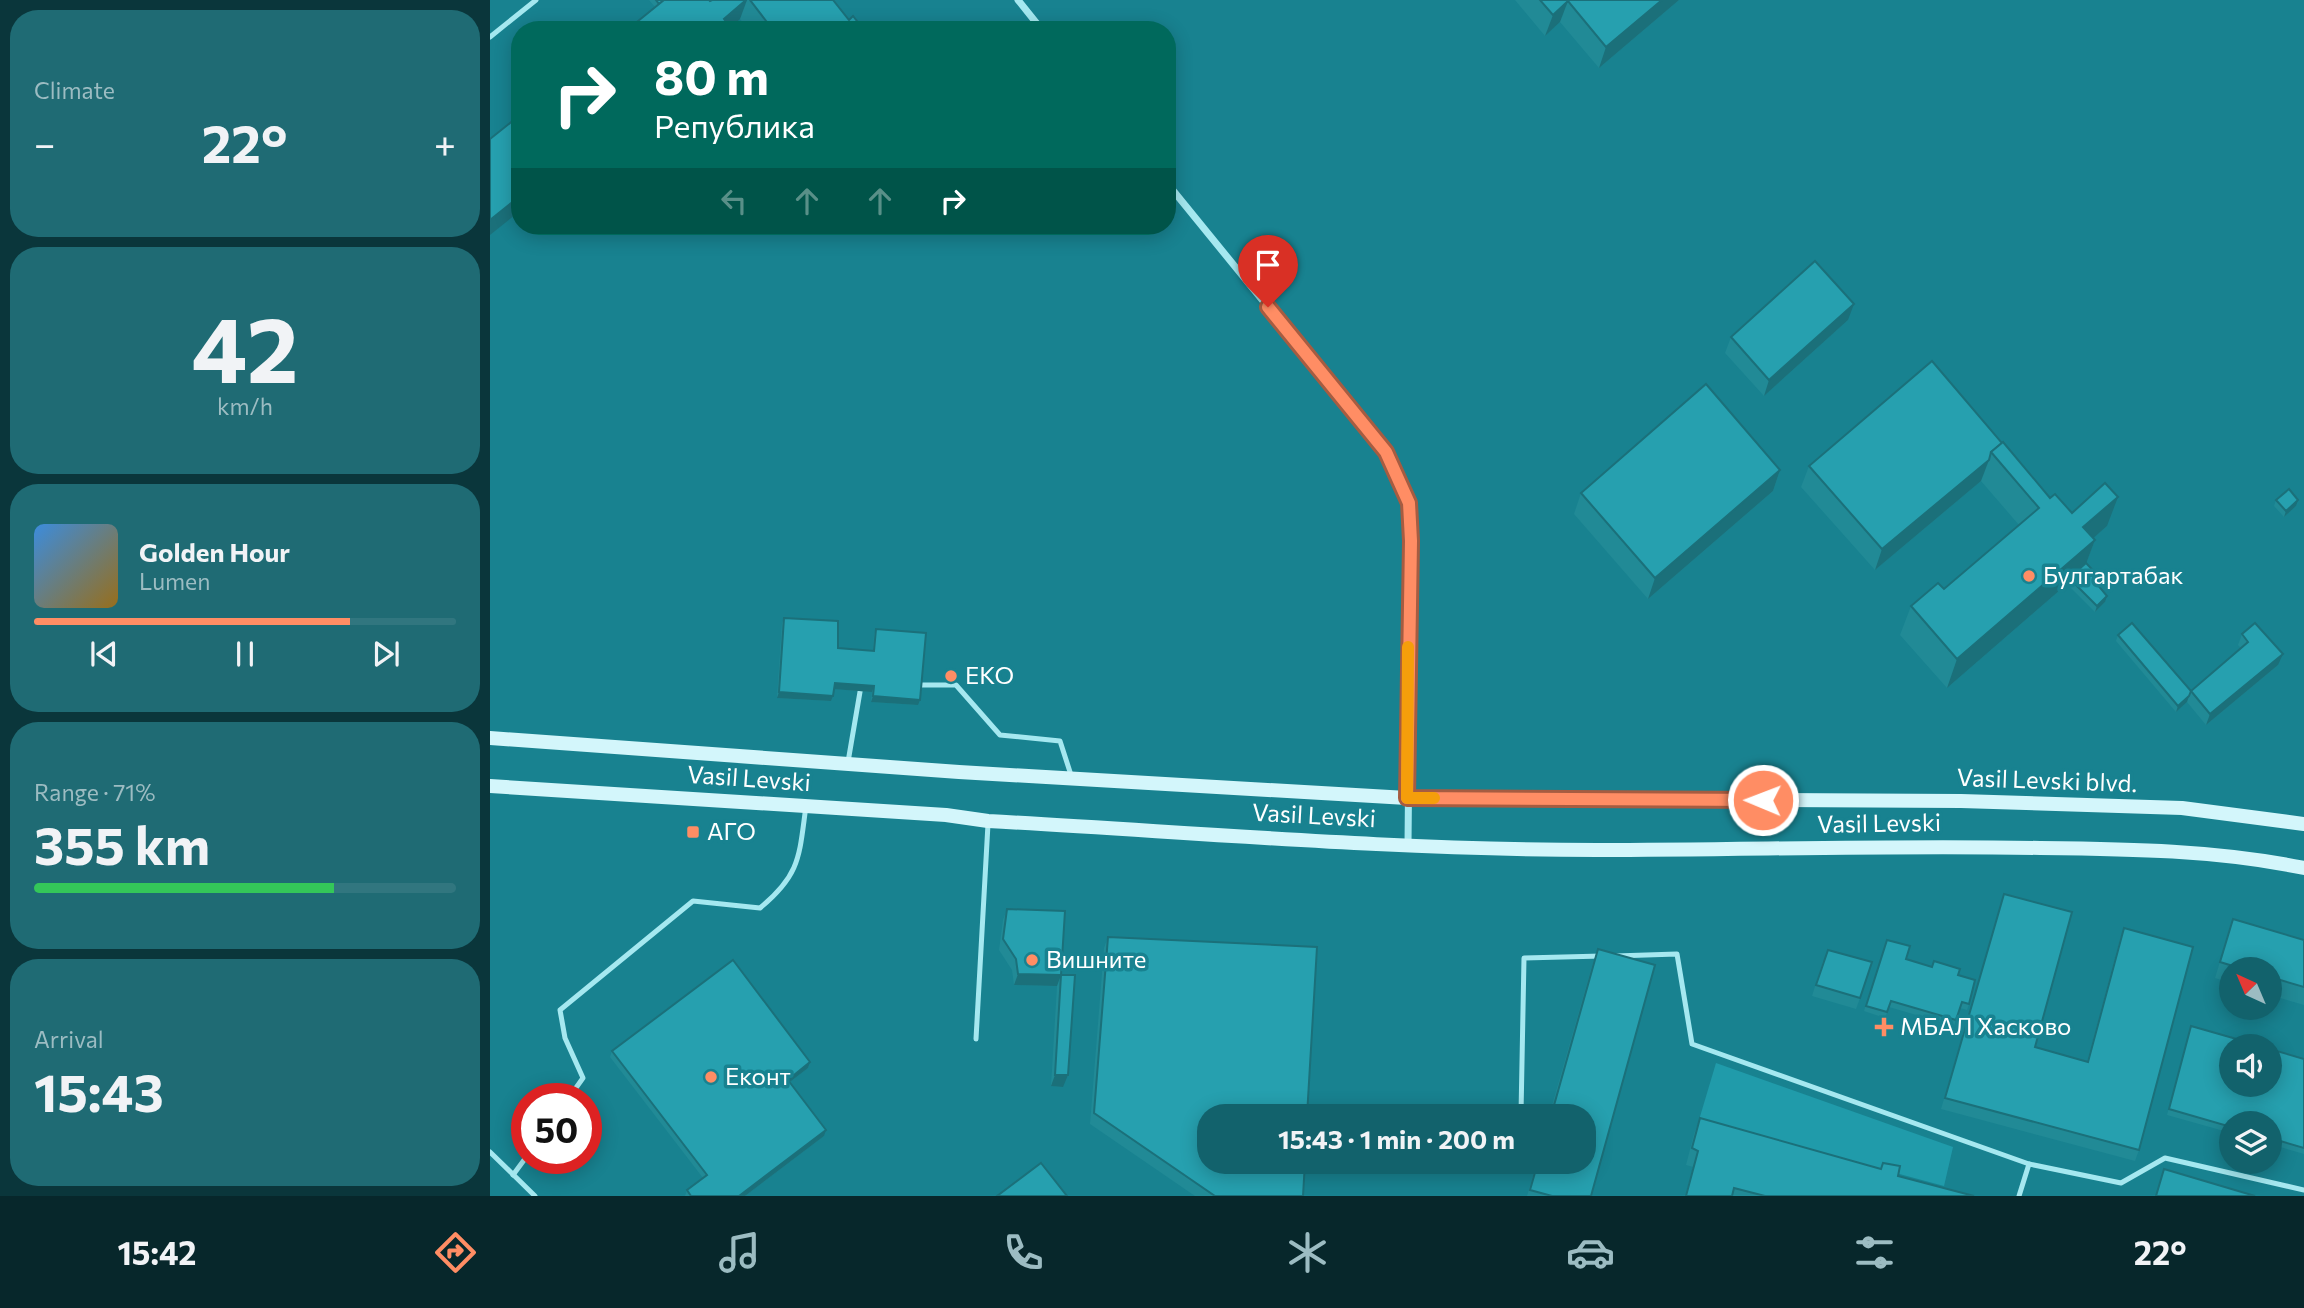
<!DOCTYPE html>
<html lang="en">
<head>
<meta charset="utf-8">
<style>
  :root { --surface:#12626c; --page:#1f6b74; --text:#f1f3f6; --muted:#9cbcc2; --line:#31767f; --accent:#ff8d64 }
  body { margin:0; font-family:Commissioner,sans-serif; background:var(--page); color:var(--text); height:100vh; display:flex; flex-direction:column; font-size:26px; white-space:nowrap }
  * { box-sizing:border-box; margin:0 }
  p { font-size:23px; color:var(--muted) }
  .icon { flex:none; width:38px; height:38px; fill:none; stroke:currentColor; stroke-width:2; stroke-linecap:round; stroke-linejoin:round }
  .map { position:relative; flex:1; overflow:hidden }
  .side { display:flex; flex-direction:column; gap:10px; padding:10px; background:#0a363b; width:490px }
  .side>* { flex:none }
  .hud { position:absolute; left:21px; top:21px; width:665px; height:214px; border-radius:28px; box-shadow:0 4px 18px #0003; background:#00695c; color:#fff; overflow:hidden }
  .needle { width:46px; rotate:316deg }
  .tools { position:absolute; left:1729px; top:957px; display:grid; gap:14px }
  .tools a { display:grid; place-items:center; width:63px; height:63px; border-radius:50%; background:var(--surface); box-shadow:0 4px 18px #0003; font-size:35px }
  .speed { position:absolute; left:21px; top:1083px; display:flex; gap:14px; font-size:35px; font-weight:700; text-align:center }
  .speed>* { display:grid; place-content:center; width:91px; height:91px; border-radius:50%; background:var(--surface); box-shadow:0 4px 18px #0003; line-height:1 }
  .speed .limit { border:10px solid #d22; background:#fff; color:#111 }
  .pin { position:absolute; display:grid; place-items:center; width:60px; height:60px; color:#fff; margin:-72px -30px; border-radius:50% 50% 50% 0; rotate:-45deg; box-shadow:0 0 7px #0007 }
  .pin .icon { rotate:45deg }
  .me { position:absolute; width:77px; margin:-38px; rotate:271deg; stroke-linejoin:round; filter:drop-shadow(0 0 5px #0008) }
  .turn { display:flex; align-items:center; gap:24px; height:147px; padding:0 28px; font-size:32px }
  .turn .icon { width:91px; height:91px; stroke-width:2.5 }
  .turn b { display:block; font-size:49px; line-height:60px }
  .lanes { display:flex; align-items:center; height:66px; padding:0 28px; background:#0003; justify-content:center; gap:35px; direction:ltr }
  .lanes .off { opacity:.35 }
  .big { font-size:52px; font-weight:700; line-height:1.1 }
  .side .card { flex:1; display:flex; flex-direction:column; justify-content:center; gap:10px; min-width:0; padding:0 24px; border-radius:28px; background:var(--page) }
  .side .dial { align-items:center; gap:0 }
  .dial b { font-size:91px; line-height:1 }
  .song { display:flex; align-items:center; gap:21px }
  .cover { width:84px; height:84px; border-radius:10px; background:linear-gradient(135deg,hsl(210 70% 55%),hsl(40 70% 35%)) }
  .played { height:7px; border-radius:4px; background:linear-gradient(90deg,var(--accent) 75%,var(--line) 75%) }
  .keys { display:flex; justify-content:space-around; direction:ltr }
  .heat { display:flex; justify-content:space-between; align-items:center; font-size:38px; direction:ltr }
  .charge { height:10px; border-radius:5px; background:linear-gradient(90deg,#34c759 71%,var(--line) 0) }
  .trip { position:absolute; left:707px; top:1104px; width:399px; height:70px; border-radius:28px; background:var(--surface); box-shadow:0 4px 18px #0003; font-weight:700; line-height:70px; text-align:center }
  .dock { display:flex; height:112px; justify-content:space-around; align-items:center; background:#07272b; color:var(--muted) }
  .dock .icon { width:49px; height:49px }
  .dock .active { color:var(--accent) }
  .dock b { font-size:32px; color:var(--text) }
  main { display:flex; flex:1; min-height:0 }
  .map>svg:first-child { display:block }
  .green { fill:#209baa }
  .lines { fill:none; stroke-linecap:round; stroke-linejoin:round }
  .lane { stroke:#a5e8f0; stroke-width:5 }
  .street { stroke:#a5e8f0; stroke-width:7 }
  .secondary { stroke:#d3f6fb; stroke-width:14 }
  .wall { fill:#218a96 }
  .shaded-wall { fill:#1b707a }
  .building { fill:#26a0af; stroke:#1b707a; stroke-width:2 }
  .route-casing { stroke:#a65c41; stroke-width:18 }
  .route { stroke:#ff8d64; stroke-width:12 }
  .slow { stroke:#f59e0b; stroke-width:12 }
  .poi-dot { fill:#ff8d64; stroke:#188290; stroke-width:2.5 }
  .labels { text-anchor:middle; stroke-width:7; stroke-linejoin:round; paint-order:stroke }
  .poi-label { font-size:24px; fill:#fff; stroke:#188290; text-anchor:start }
  .street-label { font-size:24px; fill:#fff; stroke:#188290 }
</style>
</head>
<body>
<main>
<section class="side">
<div class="card"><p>Climate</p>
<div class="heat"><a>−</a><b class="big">22°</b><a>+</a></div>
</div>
<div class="card dial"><b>42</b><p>km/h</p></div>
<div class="card">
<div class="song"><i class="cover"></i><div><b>Golden Hour</b><p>Lumen</p></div></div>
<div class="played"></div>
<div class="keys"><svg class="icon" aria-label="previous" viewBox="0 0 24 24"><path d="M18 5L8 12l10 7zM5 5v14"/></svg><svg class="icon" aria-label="pause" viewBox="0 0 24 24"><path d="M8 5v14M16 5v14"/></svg><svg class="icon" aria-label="next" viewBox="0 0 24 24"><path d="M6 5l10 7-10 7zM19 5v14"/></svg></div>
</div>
<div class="card"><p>Range · 71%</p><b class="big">355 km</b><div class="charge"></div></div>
<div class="card"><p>Arrival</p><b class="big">15:43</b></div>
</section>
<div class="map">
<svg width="1814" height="1196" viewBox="0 0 1814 1196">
  <rect width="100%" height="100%" fill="#188290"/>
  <polygon class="green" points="1226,1063 1463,1147 1454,1186 1209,1120"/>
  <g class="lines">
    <g class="lane">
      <polyline points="0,37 46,0"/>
      <polyline points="426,685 466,685 510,735 570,741 581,775"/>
      <polyline points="358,762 371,686"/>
      <polyline points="1125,956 1187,954 1202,1044 1539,1164 1631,1183 1675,1158 1814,1190"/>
      <polyline points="486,1039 498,824"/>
      <path d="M 78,1099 L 93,1078 L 75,1038 L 70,1010 L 203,901 L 270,908 C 311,874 309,856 316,806"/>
      <polyline points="1031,1114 1034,958 1112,956"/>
      <polyline points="0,1152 45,1196"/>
      <polyline points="23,1175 37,1156"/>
      <polyline points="1529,1196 1539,1164"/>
    </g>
    <g class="street">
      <polyline points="528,0 552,30"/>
      <polyline points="677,183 896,452 919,503 921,541 918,844"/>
    </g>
    <g class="secondary">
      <polyline points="0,738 469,772 917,798 1471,801 1692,808 1814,824"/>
      <path d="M 0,786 L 456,815 L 498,821 C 700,832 904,850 1107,850 C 1255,850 1402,845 1550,848 C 1639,849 1727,850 1814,868"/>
    </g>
  </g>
  <g class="wall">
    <polygon points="159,0 343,0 359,20 374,30 259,30 250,19 165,7"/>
    <polygon points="1025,0 1189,0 1109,68 1070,22 1055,36"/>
    <polygon points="1358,320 1274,396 1235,353 1241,337"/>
    <polygon points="1442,361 1560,498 1582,513 1617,526 1603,538 1605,540 1596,563 1611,579 1608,585 1615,602 1605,612 1577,584 1457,688 1410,635 1421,606 1454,589 1529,525 1491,481 1385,570 1311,487 1319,466"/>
    <polygon points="1290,470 1283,491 1158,599 1084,514 1091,493"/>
    <polygon points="1786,500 1806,506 1794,517 1784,506"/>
    <polygon points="294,618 348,648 383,651 384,635 386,629 428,705 381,702 382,692 344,689 341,701 287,698 292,623"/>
    <polygon points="1752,634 1788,665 1716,725 1697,702 1686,712 1626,641 1628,635 1701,691 1751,648 1748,645"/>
    <polygon points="1514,894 1545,1047 1597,1062 1630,939 1634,928 1649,1150 1645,1161 1451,1109"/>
    <polygon points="517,909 571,975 573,1087 561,1086 567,986 524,985 522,970 509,950 513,920"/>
    <polygon points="1743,919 1814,940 1814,1005 1780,995 1780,970 1741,970 1741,983 1725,978"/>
    <polygon points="618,937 813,1196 705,1196 600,1124 614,948"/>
    <polygon points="1397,940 1416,959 1468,975 1479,1004 1477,1010 1470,1008 1464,1026 1399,1007 1395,1018 1374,1011"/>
    <polygon points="1108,949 1101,1196 1037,1196 1047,1162 1094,1162 1094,1116 1059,1116 1102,966"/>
    <polygon points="1333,961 1370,998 1366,1009 1322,996"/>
    <polygon points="1699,1032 1814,1059 1814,1154 1780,1144 1780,1124 1741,1124 1741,1133 1677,1115"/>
    <polygon points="122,1051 320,1062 318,1068 300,1082 334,1136 255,1196 195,1196 197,1190 213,1178 120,1057"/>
    <polygon points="1210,1118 1391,1169 1393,1163 1408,1176 1484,1196 1195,1196 1203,1167 1196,1165 1204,1134"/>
  </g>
  <g class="shaded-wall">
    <polygon points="256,0 257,0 250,19 238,30 234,19"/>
    <polygon points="1172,0 1189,0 1109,68 1116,47"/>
    <polygon points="1078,1 1070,22 1055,36 1063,15"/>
    <polygon points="30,196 30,211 0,235 0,220"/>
    <polygon points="1364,304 1358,320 1274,396 1279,380"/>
    <polygon points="1499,460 1491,481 1385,570 1392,549"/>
    <polygon points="1290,470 1283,491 1158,599 1165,578"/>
    <polygon points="1628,497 1617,526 1583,556 1593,527"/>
    <polygon points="1808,500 1806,506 1794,517 1796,511"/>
    <polygon points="1605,540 1594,569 1579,578 1577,584 1457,688 1467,659"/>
    <polygon points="1617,596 1615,602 1605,612 1607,606"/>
    <polygon points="1793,654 1788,665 1716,725 1720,714"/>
    <polygon points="345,683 384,686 382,692 343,689"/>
    <polygon points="289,692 343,696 341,701 287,698"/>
    <polygon points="383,696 430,700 428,705 381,702"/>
    <polygon points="1699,696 1697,702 1686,712 1688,706"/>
    <polygon points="528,974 571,975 567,986 524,985"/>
    <polygon points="320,1062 318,1068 296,1085 298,1080"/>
    <polygon points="565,1075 578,1075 573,1087 561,1086"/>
    <polygon points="336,1130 334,1136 255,1196 249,1196"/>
  </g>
  <g class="building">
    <polygon points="166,0 174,0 169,4"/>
    <polygon points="174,0 219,0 220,1 222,0 256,0 234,19 242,30 137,30"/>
    <polygon points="260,0 343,0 359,20 363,16 374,30 283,30"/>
    <polygon points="1050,0 1172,0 1116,47 1078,1 1063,15"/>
    <polygon points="30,115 30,196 0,220 0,139"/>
    <polygon points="1325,261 1364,304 1279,380 1241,337"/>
    <polygon points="1442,361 1512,443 1501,452 1499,460 1392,549 1319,466"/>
    <polygon points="1216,384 1290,470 1165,578 1091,493"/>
    <polygon points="1513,442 1560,498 1565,494 1582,513 1615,483 1628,497 1593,527 1605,540 1467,659 1421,606 1448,583 1454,589 1549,508 1501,452"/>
    <polygon points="1799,489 1808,500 1796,511 1786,500"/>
    <polygon points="1596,563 1611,579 1606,583 1617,596 1607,606 1579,578"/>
    <polygon points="294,618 348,621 348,648 384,651 386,629 436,633 430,700 383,696 384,686 345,683 343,696 289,692"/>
    <polygon points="1642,623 1701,691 1699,696 1688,706 1628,635"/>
    <polygon points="1765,623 1793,654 1720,714 1701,691 1758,642 1752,634"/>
    <polygon points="1514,894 1582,912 1545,1047 1598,1062 1634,928 1703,947 1649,1150 1455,1098"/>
    <polygon points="517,909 575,911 571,975 528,974 526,959 513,939"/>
    <polygon points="1743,919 1814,940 1814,987 1780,977 1780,970 1756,970 1730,962"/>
    <polygon points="618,937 827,947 817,1116 719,1116 719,1162 815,1162 813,1196 725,1196 604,1113"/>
    <polygon points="1397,940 1420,946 1416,959 1442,967 1444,961 1470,969 1468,975 1485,980 1479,1004 1472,1002 1466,1020 1401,1001 1397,1012 1376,1006"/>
    <polygon points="1108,949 1165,965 1101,1196 1062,1196 1040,1190 1048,1162 1094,1162 1094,1116 1061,1116"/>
    <polygon points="1338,950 1382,962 1370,998 1326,985"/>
    <polygon points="243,960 320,1062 298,1080 336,1130 249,1196 201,1196 197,1190 217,1175 122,1051"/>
    <polygon points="571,975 585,975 578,1075 565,1075"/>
    <polygon points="1701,1026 1771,1046 1741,1046 1741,1085 1780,1085 1780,1049 1814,1059 1814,1148 1780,1138 1780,1124 1741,1124 1741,1127 1679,1109"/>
    <polygon points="1210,1118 1391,1169 1393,1163 1410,1166 1408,1176 1484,1196 1275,1196 1244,1188 1242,1196 1196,1196 1208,1151 1202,1148"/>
    <polygon points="551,1163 577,1196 507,1196"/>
    <polygon points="1674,1169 1765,1196 1666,1196"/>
  </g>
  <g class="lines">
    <g class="route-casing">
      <polyline id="route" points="778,307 896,452 919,503 921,541 917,798 1273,800"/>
    </g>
    <use href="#route" class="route"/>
    <polyline class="slow" points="918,647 917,798 944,798"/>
  </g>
  <g class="poi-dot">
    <circle cx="1539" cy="576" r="7"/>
    <circle cx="461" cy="676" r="7"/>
    <rect x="196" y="825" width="14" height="14" rx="3.5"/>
    <circle cx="542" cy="960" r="7"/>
    <path d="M1390.5 1016.5h7v7h7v7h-7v7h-7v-7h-7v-7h7z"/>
    <circle cx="221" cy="1077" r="7"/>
  </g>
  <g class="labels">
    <g class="poi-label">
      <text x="1553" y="584">Булгартабак</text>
      <text x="475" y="684">EKO</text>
      <text x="217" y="840">АГО</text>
      <text x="556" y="968">Вишните</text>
      <text x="1410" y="1035">МБАЛ Хасково</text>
      <text x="235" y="1085">Еконт</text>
    </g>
    <g class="street-label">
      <text transform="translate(259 779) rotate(4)" y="8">Vasil Levski</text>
      <text transform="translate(1557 781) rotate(2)" y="8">Vasil Levski blvd.</text>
      <text transform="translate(824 816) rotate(3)" y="8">Vasil Levski</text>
      <text transform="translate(1389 824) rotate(-1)" y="8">Vasil Levski</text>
    </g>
  </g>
</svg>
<div class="tools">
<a><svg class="needle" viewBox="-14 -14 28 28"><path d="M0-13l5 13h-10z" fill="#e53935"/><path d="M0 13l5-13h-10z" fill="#9cbcc2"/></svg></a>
<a><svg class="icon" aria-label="sound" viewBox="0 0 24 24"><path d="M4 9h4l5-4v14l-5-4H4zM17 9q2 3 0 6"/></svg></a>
<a><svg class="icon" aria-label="layers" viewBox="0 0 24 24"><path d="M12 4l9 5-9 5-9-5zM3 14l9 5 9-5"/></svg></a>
</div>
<div class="speed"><div class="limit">50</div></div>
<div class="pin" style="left:778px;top:307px;background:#d93025"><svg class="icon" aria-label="arrive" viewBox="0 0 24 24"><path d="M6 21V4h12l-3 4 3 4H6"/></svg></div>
<svg class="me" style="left:1273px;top:800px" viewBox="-20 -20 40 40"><circle r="17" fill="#ff8d64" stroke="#fff" stroke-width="3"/><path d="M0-11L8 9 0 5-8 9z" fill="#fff"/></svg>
<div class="trip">15:43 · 1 min · 200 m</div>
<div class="hud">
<div class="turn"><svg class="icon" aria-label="right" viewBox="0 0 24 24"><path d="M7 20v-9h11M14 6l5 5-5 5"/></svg><div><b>80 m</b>Република</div></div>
<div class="lanes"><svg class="icon off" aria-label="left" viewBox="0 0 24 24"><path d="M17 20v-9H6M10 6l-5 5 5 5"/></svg><svg class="icon off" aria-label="ahead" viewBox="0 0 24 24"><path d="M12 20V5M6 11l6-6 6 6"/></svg><svg class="icon off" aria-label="ahead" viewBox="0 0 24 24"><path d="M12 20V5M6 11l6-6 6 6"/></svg><svg class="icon" aria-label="right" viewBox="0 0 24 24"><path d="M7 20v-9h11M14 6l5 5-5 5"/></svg></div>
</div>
</div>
</main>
<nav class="dock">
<b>15:42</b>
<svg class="icon active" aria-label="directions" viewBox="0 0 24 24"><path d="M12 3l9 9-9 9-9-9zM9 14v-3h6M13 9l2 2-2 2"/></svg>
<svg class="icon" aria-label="music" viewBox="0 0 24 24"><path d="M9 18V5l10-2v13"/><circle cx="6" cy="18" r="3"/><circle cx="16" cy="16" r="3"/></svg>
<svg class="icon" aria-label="phone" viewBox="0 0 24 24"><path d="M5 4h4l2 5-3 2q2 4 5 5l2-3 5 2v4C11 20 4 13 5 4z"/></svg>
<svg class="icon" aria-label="climate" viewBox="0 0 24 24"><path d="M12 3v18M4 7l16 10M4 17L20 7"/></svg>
<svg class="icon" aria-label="car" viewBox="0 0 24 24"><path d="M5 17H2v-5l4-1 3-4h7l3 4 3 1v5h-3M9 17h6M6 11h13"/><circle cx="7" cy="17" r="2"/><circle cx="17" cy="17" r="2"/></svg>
<svg class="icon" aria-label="filters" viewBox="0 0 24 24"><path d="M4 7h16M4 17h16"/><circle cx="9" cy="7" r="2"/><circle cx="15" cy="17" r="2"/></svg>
<b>22°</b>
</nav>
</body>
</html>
